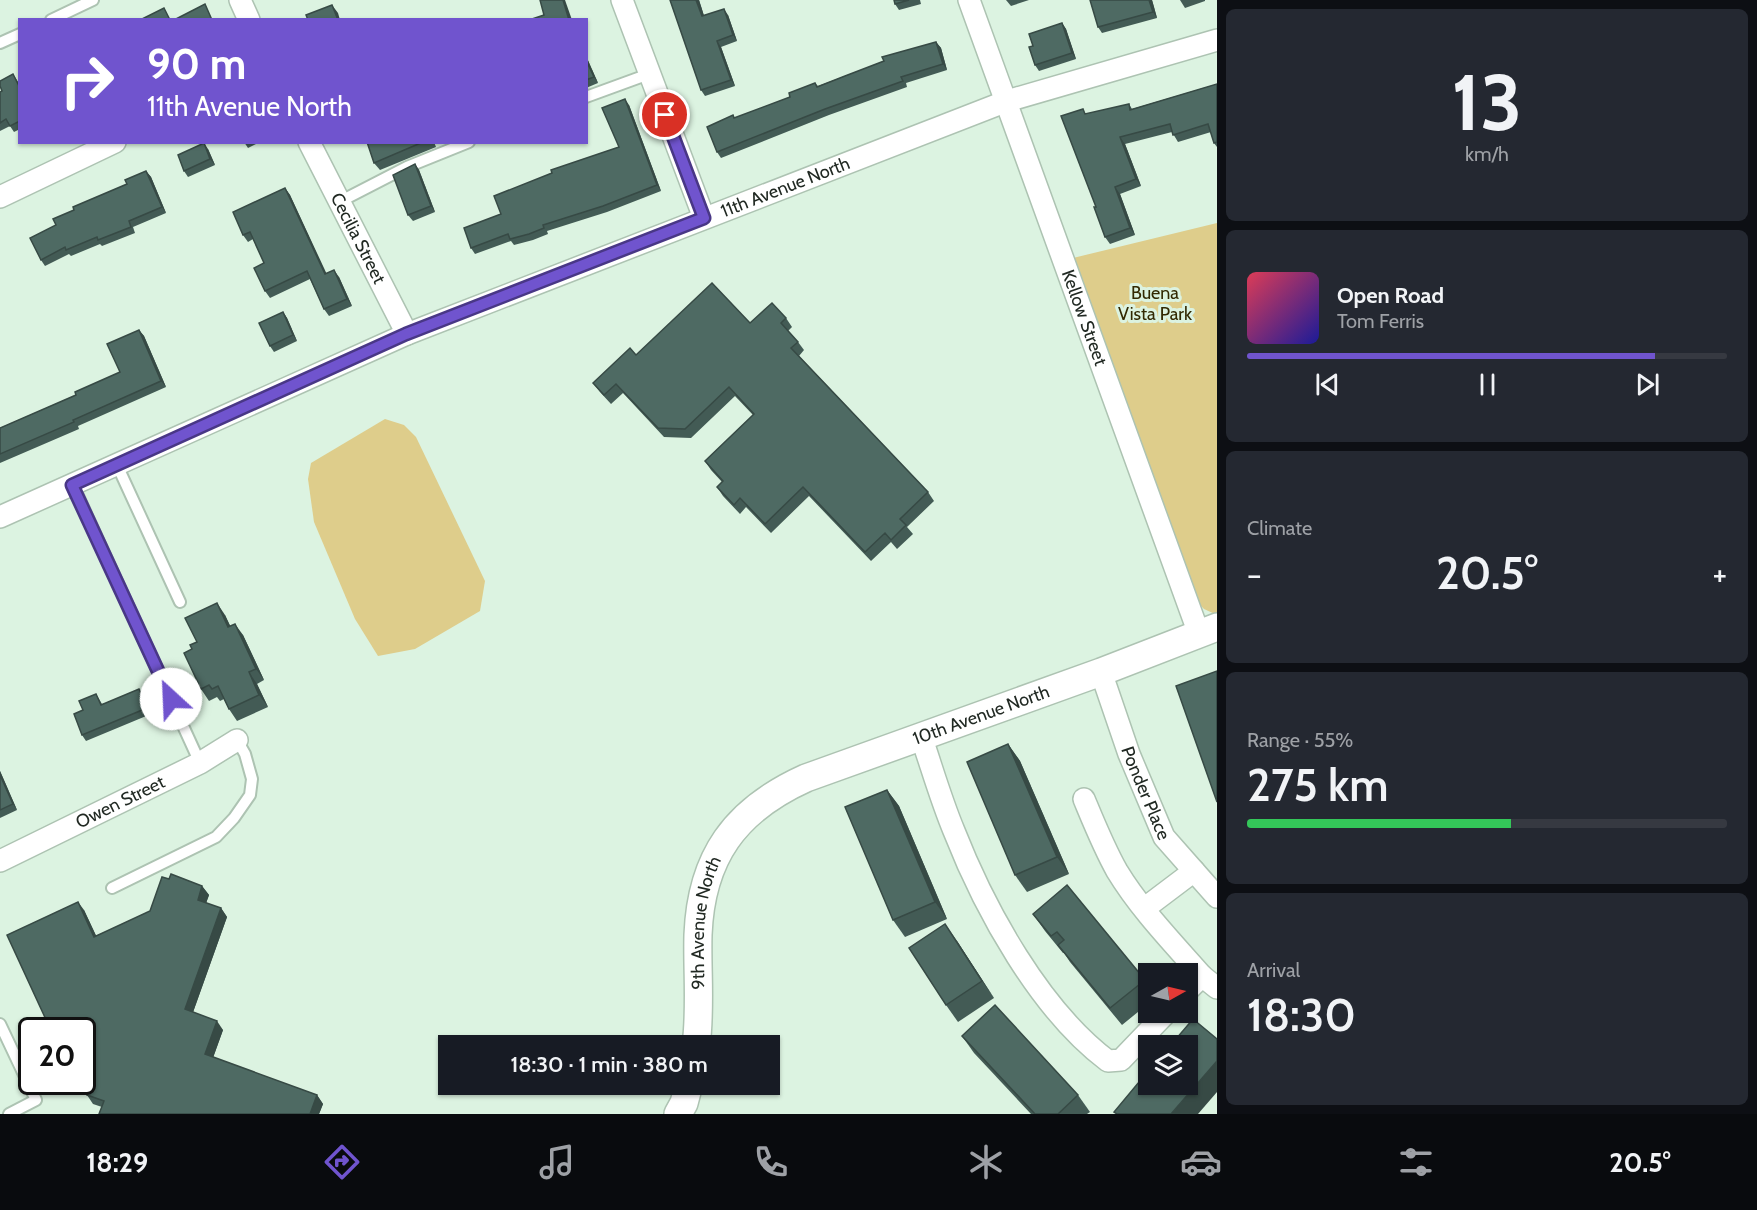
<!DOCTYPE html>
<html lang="en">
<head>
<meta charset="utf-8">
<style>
  :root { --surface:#171b24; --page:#242831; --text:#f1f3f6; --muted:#9ea1a6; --line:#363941; --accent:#7054ce }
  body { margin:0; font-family:Cabin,sans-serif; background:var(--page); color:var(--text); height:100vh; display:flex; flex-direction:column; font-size:22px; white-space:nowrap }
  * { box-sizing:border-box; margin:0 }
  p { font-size:20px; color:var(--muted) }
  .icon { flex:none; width:33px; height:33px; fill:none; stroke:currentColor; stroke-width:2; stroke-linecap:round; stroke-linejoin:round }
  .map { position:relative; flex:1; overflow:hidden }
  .sheet { display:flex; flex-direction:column; gap:9px; padding:9px; background:#0d0f14; width:540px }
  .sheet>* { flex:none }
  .guide { position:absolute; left:18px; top:18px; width:570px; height:126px; border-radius:0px; box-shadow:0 2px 4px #0004; background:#7054ce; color:#fff; overflow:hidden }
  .needle { width:39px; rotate:82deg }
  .buttons { position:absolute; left:1138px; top:963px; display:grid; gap:12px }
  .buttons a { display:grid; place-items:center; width:60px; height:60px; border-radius:0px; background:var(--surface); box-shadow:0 2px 4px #0004; font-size:30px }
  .speed { position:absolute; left:18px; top:1017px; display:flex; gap:12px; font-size:30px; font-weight:700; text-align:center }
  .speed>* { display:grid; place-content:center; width:78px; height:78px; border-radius:50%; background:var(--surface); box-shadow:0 2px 4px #0004; line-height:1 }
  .speed .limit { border:3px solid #111; border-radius:9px; background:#fff; color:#111 }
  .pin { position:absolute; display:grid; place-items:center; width:51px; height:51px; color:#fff; margin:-26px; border:3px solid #fff; border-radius:50%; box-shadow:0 2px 6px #0007 }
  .me { position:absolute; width:66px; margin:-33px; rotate:335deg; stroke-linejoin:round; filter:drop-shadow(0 0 4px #0008) }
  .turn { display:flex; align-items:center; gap:21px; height:126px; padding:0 30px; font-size:27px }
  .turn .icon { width:78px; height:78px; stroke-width:2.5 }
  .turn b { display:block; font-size:42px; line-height:51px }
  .big { font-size:45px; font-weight:600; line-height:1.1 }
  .sheet .card { flex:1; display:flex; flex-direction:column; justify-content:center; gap:9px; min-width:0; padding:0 21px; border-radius:9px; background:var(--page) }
  .sheet .dial { align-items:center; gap:0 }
  .dial b { font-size:78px; line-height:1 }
  .song { display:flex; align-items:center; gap:18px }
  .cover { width:72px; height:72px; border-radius:9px; background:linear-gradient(135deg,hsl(350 70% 55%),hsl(240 70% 35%)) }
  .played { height:6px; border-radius:3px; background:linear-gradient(90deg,var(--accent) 85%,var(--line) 85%) }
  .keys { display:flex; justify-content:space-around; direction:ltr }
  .heat { display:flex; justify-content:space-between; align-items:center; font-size:33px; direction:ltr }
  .charge { height:9px; border-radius:4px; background:linear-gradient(90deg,#34c759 55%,var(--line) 0) }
  .trip { position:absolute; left:438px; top:1035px; width:342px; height:60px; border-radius:0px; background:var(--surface); box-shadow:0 2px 4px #0004; font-weight:600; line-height:60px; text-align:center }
  .dock { display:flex; height:96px; justify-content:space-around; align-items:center; background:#090b0e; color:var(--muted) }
  .dock .icon { width:42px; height:42px }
  .dock .current { color:var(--accent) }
  .dock b { font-size:27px; color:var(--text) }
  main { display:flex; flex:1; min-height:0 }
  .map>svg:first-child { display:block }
  .green { fill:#decd8b }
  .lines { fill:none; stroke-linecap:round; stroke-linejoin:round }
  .service-casing { stroke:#adc3b2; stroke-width:14 }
  .minor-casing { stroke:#adc3b2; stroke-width:24 }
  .tertiary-casing { stroke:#adc3b2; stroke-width:30 }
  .service { stroke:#fff; stroke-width:10 }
  .minor { stroke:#fff; stroke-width:21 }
  .tertiary { stroke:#fff; stroke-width:27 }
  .wall { fill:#435b55 }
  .shaded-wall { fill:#374a45 }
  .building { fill:#4e6a63; stroke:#374a45; stroke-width:1.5 }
  .route-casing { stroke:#493786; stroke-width:15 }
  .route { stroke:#7054ce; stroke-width:10 }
  .labels { text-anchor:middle; stroke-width:6; stroke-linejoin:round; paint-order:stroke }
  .street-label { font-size:18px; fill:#212923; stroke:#dcf3e1 }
  .park-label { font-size:18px; fill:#322902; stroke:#dcf3e1 }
</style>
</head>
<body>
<main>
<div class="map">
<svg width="1217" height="1114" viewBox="0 0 1217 1114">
  <rect width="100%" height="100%" fill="#dcf3e1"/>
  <g class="green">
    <polygon points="1217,223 1217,615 1204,609 1198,603 1073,258"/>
    <polygon points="385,419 404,425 416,437 485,581 480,611 415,649 378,656 355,619 314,522 308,479 311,463"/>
  </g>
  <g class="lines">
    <g class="service-casing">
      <g id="service">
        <polyline points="51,20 93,0"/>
        <polyline points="0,43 20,34"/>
        <polyline points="586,97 649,74"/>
        <polyline points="339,202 407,167 469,142"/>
        <polyline points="117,465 180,602"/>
        <polyline points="73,485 200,763"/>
        <polyline points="112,888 216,837 234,818 250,795 252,779 245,754 237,740"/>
        <polyline points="0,1024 36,1100 9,1114"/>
      </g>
    </g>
    <g class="minor-casing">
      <g id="minor">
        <polyline points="240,0 249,20"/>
        <polyline points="622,0 704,218"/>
        <path id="s1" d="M 969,0 L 1199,634"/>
        <path id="s2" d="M 309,142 L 407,334"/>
        <polyline points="0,197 115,142"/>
        <path id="s3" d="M 0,517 L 407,334 L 1007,101 L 1217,40"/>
        <path id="s4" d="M 1101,672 L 1129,754 L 1164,837 L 1217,897"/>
        <path d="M 921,736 C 932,768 941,800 954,831 C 985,910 1040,1010 1108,1061 L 1121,1060 L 1167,1012"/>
        <path d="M 1084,799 C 1094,823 1104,848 1117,871 C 1140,909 1173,943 1202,976"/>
        <path id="s5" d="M 0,861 L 200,763 L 237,740"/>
        <polyline points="1145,908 1194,871"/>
        <polyline points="1188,990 1202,976 1217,988"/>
      </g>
    </g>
    <g class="tertiary-casing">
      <g id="tertiary">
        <path id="s6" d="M 696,1046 C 701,1008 697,972 698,935 C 701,857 735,810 806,778 L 1101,672 L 1217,627"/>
        <polyline points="678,1114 684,1103 689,1084"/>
      </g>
    </g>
    <use href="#service" class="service"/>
    <use href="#minor" class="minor"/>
    <use href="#tertiary" class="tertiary"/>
  </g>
  <g class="wall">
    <polygon points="699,0 704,16 728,15 737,41 721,47 735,86 705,96 701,90"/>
    <polygon points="894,0 920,0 921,4 899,10 895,4"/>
    <polygon points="1006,0 1029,0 1011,6"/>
    <polygon points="1152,0 1157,18 1102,33 1098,27"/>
    <polygon points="1180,0 1205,0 1205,1 1185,8"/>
    <polygon points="1062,23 1066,29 1076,59 1039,71 1035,65 1033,46"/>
    <polygon points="936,42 941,48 947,70 906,83 907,87 829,115 721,158 717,152 733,115 735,118 790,97 815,83 818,86"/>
    <polygon points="586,56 598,83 586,88"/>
    <polygon points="13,74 20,85 20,129 14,132 10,126 0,131 0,92 2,91"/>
    <polygon points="1217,84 1217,147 1214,143 1211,132 1178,142 1172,132 1125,144 1141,186 1120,194 1135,235 1110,244 1105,237 1086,114 1129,104 1132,109"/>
    <polygon points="629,105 661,191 607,212 547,231 548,234 533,240 514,245 511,241 475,254 471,248 501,214 619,147"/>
    <polygon points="244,142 260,142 248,148"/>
    <polygon points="367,142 434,142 436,147 380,170 374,163"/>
    <polygon points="208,149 215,165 188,177 184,171"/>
    <polygon points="415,164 419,170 435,212 413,221 408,215"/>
    <polygon points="146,171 151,177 166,213 133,227 135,233 102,246 100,244 71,256 69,254 45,266 41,260 56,225 74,210 127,184"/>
    <polygon points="285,188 290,195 326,274 339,277 352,306 329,316 324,309 310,279 270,298 265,291 264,263 253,239 248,242 243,235"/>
    <polygon points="283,312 287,318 297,341 274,352 270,346"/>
    <polygon points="786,318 792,327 788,331 798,342 804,350 799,356 928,492 934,501 907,527 913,534 897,549 891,542 871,561 809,496 771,533 746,507 740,514 723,496 717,487 722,482 711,470 705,461 753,415 735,396 691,438 664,437 623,393 611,404 600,392 593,383 750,323"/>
    <polygon points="139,330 144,336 166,387 78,426 79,429 0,463 0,428 76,395 120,372"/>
    <polygon points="225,615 230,626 243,635 264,680 257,684 268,707 237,721 229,709 224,699 220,701 217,697 209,701 201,689 197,642"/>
    <polygon points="96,694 102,704 143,695 151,714 86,741 82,735 83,710"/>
    <polygon points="1008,744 1020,761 1069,874 1027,892 1015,875"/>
    <polygon points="0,771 17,810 0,818"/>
    <polygon points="887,790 899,806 947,919 905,937 893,920"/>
    <polygon points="169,879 202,886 209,895 206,903 221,908 227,917 193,1012 223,1030 213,1058 317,1095 323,1104 319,1114 99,1114 102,1107 93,1104 87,1095 89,1089 69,1082 82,1082 84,910 96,936 150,911"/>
    <polygon points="1033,914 1145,980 1149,986 1149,1003 1122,1025 1070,962 1064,953 1063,953 1045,931"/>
    <polygon points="957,941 994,998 958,1022 946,1005"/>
    <polygon points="962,1036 1078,1095 1090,1112 1087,1114 1031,1114 974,1053"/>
  </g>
  <g class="shaded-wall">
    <polygon points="563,0 565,0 572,20 569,20"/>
    <polygon points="696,0 699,0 706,22 702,16"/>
    <polygon points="1149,0 1152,0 1157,18 1153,12"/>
    <polygon points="332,5 338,13 340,20 338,20"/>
    <polygon points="724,9 728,15 737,41 733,35"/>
    <polygon points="1062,23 1066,29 1076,59 1072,53"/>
    <polygon points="717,41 721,47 735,86 731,80"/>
    <polygon points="936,42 941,48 947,70 943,64"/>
    <polygon points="586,56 598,83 594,77 586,60"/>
    <polygon points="625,99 629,105 661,191 657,185"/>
    <polygon points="1120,137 1125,144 1141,186 1136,179"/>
    <polygon points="204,143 208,149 215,165 210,159"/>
    <polygon points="415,164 419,170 435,212 431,206"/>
    <polygon points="146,171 151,177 166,213 162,207"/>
    <polygon points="1115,187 1120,194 1135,235 1130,228"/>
    <polygon points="285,188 290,195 330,281 325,274"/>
    <polygon points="334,270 339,277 352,306 347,299"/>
    <polygon points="283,312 287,318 297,341 293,335"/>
    <polygon points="139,330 144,336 166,387 161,381"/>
    <polygon points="217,603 225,615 236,638 228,627"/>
    <polygon points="235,624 243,635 264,680 256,669"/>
    <polygon points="249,672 257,684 268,707 259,695"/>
    <polygon points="139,689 143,695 151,714 147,708"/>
    <polygon points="1008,744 1020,761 1069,874 1057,857"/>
    <polygon points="0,771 17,810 13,804 0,775"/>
    <polygon points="887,790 899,806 947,919 935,902"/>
    <polygon points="202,886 209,895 204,909 198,900"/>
    <polygon points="78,902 84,910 101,946 94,937"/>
    <polygon points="221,908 227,917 191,1018 185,1009"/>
    <polygon points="945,924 957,941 994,998 982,981"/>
    <polygon points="217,1021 223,1030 211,1063 205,1054"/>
    <polygon points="1217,1061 1217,1092 1198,1114 1171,1114"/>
    <polygon points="317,1095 323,1104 319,1114 310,1114"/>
  </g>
  <g class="building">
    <polygon points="540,0 563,0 569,20 529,20 544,15"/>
    <polygon points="670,0 696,0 702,16 724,9 733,35 717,41 731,80 701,90"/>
    <polygon points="894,0 909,0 895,4"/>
    <polygon points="1090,0 1149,0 1153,12 1098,27"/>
    <polygon points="205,4 212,20 174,20"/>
    <polygon points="332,5 338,20 308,20 306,15"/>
    <polygon points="164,8 170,20 143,20 142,19"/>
    <polygon points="1062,23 1072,53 1035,65 1029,47 1033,46 1029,34"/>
    <polygon points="936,42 943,64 901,77 903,81 825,109 717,152 707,127 733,115 734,118 790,97 789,93 815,83 817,87 845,76 884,61 882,57"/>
    <polygon points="586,60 594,77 586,80"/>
    <polygon points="13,74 20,88 20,121 10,126 6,119 0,123 0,92 2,91 0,86 0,81"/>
    <polygon points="1217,84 1217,142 1214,143 1208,124 1173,135 1170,124 1120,137 1136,179 1115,187 1130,228 1105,237 1094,207 1096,207 1061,116 1083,109 1085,114 1129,104 1130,110"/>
    <polygon points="625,99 657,185 603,206 543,225 544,228 529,234 510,239 508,234 471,248 464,228 501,214 494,196 552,173 551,170 619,147 602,108"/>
    <polygon points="367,142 423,142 374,163"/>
    <polygon points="204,143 210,159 184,171 178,155"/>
    <polygon points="415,164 431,206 408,215 393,175"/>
    <polygon points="146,171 162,207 129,221 131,227 98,240 97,237 66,250 65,247 41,260 30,238 56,225 53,219 74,210 73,207 127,184 125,180"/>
    <polygon points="285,188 325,274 334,270 347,299 324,309 307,271 265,291 254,268 264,263 250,232 243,235 233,212"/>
    <polygon points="712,283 750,323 772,303 786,318 781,323 798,342 791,348 928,492 900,519 906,525 891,540 885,533 865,552 803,487 765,524 740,498 734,505 717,487 723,481 705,461 754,414 729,387 685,429 658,428 616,384 604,395 593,383 630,348 636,355"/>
    <polygon points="283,312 293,335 270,346 259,323"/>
    <polygon points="139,330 161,381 73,420 74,422 0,454 0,428 76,395 75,392 120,372 107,344"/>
    <polygon points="217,603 228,627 235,624 256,669 249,672 259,695 229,709 218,686 212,689 209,685 201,689 184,653 192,649 190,645 197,642 185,618"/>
    <polygon points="1217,671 1217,802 1176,686"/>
    <polygon points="139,689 147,708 82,735 74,714 83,710 79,701 96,694 101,705"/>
    <polygon points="1008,744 1057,857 1015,875 967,762"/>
    <polygon points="0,775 13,804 0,810"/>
    <polygon points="887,790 935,902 893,920 845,807"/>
    <polygon points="171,874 202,886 198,900 221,908 185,1009 217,1021 205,1054 317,1095 310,1114 99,1114 104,1101 87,1095 91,1083 82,1080 82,1030 45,1030 48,1024 7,935 78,902 94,937 150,911 162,877 169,879"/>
    <polygon points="1067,885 1145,980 1110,1008 1058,945 1064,940 1057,932 1051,936 1033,914"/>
    <polygon points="945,924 982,981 946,1005 909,948"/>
    <polygon points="995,1005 1078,1095 1058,1114 1035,1114 962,1036"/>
    <polygon points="1193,1019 1217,1039 1217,1061 1171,1114 1117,1114 1114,1112 1149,1070 1149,1084 1188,1084 1188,1046 1170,1046"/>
  </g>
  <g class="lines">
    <g class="route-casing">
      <polyline id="route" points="171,699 72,485 406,334 704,218 665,115"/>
    </g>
    <use href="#route" class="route"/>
  </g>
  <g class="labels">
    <g class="street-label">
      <text dy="6" stroke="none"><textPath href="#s3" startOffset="852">11th Avenue North</textPath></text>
      <text dy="6" stroke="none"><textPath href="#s2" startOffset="108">Cecilia Street</textPath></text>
      <text dy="6" stroke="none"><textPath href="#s1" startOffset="338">Kellow Street</textPath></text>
      <text dy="6" stroke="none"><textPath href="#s6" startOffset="500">10th Avenue North</textPath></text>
      <text dy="6" stroke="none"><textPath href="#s4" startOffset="129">Ponder Place</textPath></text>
      <text dy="6" stroke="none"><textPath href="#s5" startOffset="134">Owen Street</textPath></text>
      <text dy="6" stroke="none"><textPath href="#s6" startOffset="124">9th Avenue North</textPath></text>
    </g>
    <g class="park-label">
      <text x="1155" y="299">Buena<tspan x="1155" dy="21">Vista Park</tspan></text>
    </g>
  </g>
</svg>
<div class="buttons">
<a><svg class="needle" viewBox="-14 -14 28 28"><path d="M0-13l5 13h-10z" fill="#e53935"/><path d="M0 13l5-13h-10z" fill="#9ea1a6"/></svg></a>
<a><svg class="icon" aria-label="layers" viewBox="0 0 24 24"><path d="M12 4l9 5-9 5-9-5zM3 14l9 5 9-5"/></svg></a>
</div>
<div class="speed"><div class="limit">20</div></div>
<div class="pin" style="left:665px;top:115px;background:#d93025"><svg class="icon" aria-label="arrive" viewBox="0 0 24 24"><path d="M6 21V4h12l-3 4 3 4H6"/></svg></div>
<svg class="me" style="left:171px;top:699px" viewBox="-20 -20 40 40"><circle r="19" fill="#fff"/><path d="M0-13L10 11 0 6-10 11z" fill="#7054ce"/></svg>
<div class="trip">18:30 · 1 min · 380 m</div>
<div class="guide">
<div class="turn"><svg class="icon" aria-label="right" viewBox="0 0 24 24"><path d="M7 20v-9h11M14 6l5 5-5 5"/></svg><div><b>90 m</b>11th Avenue North</div></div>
</div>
</div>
<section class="sheet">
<div class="card dial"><b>13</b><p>km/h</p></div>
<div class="card">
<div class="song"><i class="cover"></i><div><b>Open Road</b><p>Tom Ferris</p></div></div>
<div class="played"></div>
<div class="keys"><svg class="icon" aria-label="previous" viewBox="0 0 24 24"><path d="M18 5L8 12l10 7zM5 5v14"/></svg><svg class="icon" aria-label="pause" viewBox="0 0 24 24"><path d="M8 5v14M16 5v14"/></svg><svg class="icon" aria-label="next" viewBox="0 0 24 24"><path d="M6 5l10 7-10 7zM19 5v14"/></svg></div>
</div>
<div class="card"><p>Climate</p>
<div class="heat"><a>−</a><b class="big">20.5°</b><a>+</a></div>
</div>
<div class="card"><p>Range · 55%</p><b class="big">275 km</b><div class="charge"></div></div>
<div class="card"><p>Arrival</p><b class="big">18:30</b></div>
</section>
</main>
<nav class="dock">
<b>18:29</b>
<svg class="icon current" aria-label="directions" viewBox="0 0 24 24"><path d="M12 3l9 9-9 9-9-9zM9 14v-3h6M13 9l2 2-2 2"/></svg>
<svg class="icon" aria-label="music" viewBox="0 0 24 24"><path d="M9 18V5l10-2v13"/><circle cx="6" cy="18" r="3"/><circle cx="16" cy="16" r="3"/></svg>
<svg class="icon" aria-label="phone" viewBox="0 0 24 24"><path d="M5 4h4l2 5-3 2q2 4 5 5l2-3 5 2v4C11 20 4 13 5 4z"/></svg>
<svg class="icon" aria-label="climate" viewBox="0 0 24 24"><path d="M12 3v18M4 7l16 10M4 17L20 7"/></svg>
<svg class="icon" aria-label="car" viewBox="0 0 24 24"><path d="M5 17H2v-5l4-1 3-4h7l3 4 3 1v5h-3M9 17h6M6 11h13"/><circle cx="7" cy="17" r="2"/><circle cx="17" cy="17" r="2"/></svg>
<svg class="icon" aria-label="filters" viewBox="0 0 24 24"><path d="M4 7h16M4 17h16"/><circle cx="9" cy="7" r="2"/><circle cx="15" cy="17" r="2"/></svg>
<b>20.5°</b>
</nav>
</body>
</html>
